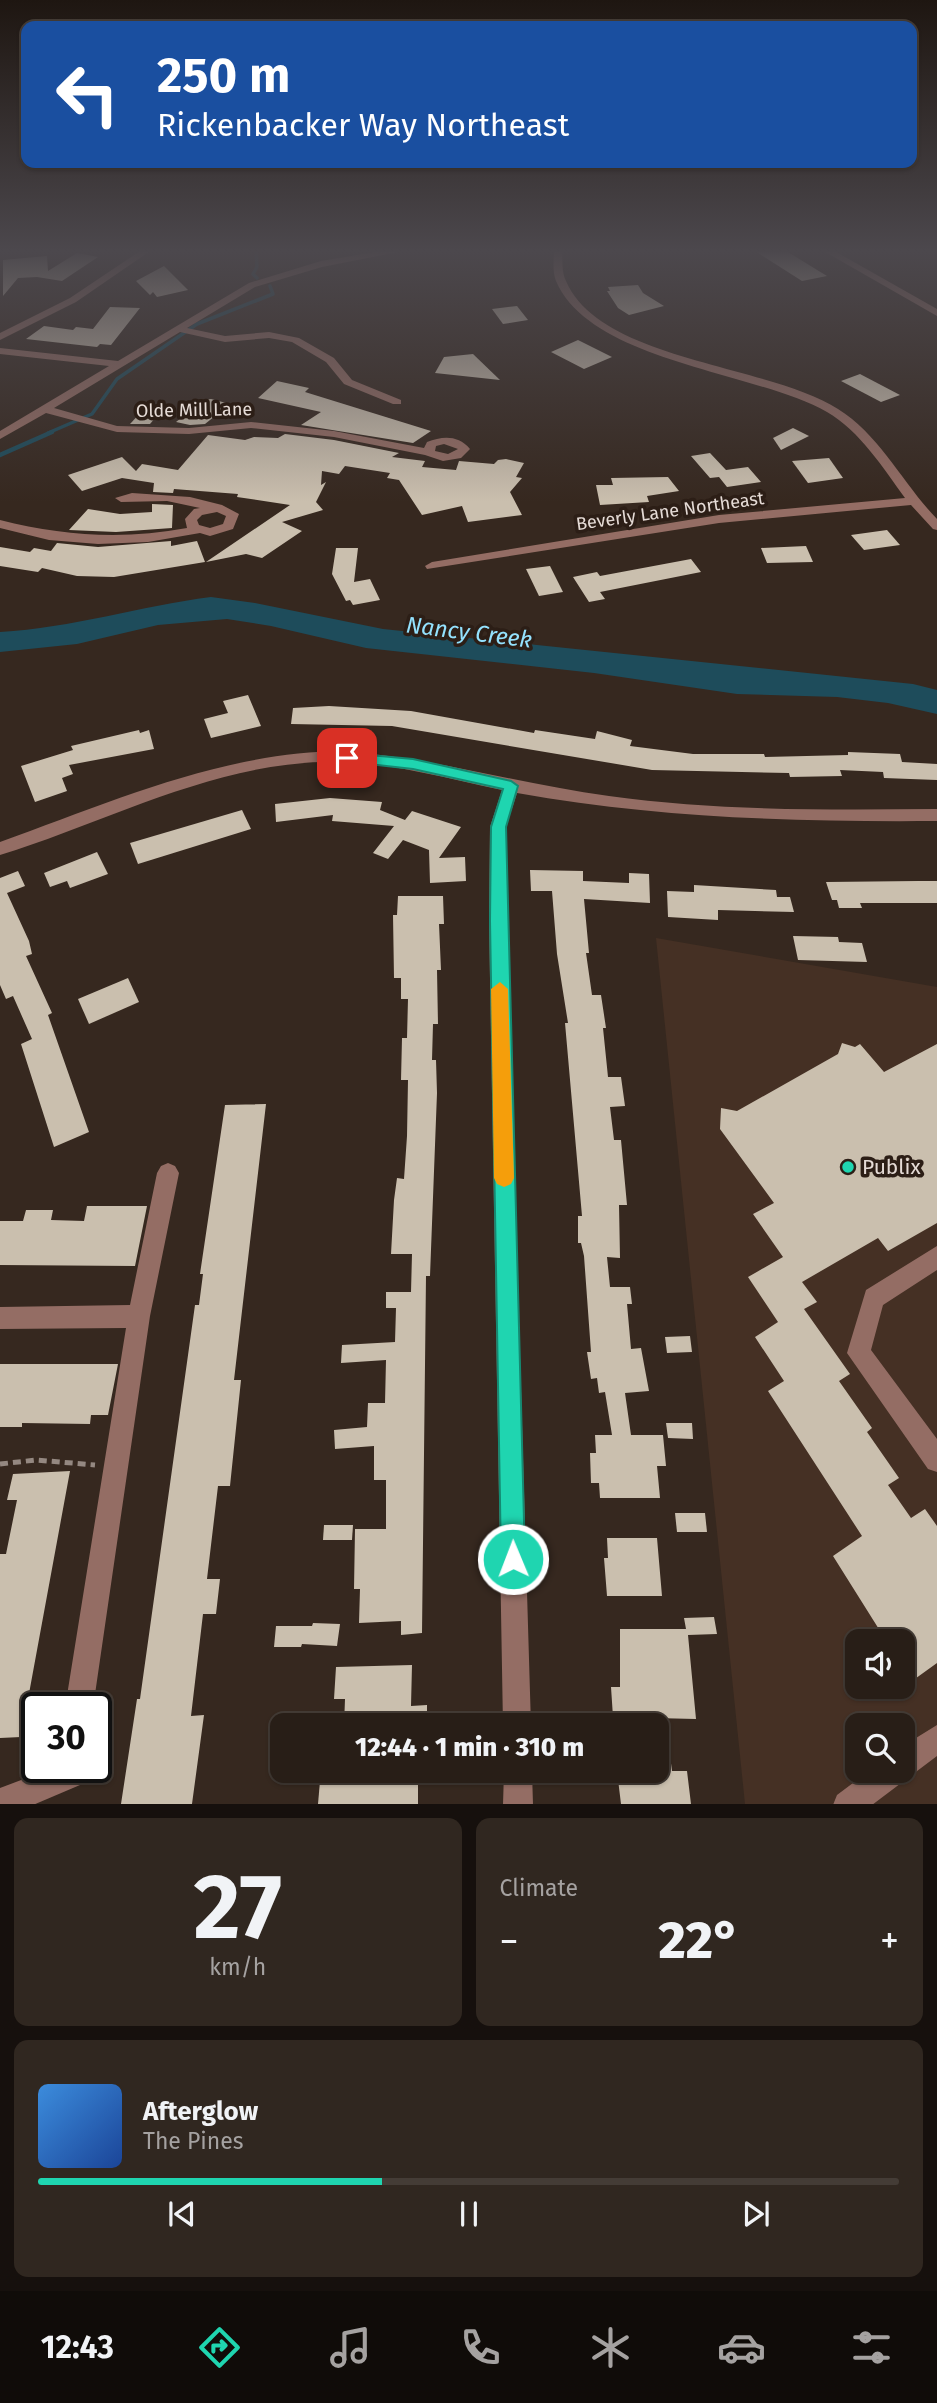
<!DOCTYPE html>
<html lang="en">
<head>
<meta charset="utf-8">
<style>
  :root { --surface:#281e17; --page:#302720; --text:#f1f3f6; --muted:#a5a2a1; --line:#443c36; --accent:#1fd5b0 }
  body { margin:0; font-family:"Fira Sans",sans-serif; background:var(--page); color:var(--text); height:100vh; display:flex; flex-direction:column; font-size:26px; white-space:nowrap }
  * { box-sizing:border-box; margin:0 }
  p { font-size:23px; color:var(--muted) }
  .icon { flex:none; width:38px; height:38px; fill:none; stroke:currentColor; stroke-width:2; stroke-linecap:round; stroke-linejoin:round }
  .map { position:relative; height:1804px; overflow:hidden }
  .details { display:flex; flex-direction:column; gap:14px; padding:14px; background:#16100d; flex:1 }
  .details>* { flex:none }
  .banner { position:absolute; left:21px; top:21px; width:896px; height:147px; border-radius:14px; box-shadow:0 2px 5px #0004,0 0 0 2px var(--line); background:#1a4fa0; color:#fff; overflow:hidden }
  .tools { position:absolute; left:845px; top:1629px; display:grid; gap:14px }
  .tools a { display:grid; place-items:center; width:70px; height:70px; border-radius:14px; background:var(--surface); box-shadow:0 2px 5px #0004,0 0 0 2px var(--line); font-size:35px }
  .speed { position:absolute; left:21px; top:1692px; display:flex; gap:14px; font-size:35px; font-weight:700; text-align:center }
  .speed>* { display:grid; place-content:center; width:91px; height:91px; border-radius:50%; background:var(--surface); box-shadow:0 2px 5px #0004,0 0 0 2px var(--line); line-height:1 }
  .speed .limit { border:4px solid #111; border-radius:10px; background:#fff; color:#111 }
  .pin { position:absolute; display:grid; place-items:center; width:60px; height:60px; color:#fff; margin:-30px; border-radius:14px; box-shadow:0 4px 10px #0006 }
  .me { position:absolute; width:77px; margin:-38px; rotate:359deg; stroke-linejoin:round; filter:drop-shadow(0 0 5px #0008) }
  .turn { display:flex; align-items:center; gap:24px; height:147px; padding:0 21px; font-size:32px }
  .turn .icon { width:91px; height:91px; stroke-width:2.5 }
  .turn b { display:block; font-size:49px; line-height:60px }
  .big { font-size:52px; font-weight:800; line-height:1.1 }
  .details .card { flex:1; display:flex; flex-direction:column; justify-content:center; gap:10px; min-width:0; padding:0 24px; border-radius:14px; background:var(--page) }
  .details .dial { align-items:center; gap:0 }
  .dial b { font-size:91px; line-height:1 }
  .song { display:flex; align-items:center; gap:21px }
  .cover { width:84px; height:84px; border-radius:10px; background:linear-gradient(135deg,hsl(210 70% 55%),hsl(220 70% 35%)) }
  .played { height:7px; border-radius:4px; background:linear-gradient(90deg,var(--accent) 40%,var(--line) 40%) }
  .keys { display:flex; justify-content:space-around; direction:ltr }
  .heat { display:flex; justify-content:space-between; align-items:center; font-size:38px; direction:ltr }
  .details .tiles { flex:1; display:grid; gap:14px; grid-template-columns:1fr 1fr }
  .card:last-child { grid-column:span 2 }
  .trip { position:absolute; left:270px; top:1713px; width:399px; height:70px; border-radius:14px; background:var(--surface); box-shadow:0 2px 5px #0004,0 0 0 2px var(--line); font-weight:800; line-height:70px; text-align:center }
  .menu { display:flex; height:112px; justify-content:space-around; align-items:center; background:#100c09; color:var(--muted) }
  .menu .icon { width:49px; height:49px }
  .menu .active { color:var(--accent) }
  .menu b { font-size:32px; color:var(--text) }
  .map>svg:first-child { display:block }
  .built { fill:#453024; fill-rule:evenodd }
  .water { fill:#1e4c5b }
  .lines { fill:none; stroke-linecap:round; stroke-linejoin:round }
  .stream-far1 { stroke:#1e4c5b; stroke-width:3.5 }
  .stream { stroke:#1e4c5b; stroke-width:4.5 }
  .building { fill:#cabfae }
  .path { stroke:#948881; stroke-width:5; stroke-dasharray:8 5; stroke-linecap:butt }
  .minor { fill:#946d64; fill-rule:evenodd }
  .route { fill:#1fd5b0; stroke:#148a72; stroke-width:2 }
  .slow { fill:#f59e0b }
  .poi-dot { fill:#1fd5b0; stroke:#2c1e16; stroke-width:2.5 }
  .labels { text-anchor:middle; stroke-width:7; stroke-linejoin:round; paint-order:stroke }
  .far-street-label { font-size:18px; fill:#e5dbd6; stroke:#2c1e16 }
  .poi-label { font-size:21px; fill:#e5dbd6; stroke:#2c1e16; text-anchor:start }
  .water-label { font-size:23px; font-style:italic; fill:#94e2fe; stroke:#2c1e16 }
</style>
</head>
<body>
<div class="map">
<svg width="937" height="1805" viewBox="0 0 937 1805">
  <rect width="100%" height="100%" fill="#36281f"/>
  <path class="built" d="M 656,938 L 937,987 L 937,1804 L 745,1804 ZM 858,1642 L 903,1642 L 903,1687 L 858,1687 ZM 858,1726 L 903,1726 L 903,1771 L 858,1771 Z"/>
  <path class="water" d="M 211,597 L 255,603 L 383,629 L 913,684 L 937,690 L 937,714 L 888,703 L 837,697 L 737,694 L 594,673 L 366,648 L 271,626 L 227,619 L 158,625 L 77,644 L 0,652 L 0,632 C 72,628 140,606 211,597 Z"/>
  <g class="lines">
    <g class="stream-far1">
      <polyline points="256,249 257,267 253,274 257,278"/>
      <polyline points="48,433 92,414 117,379 197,324 273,294 270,286"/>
    </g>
    <polyline class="stream" points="0,455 52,432"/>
  </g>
  <g class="building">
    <polygon points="752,249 783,249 827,276 802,281"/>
    <polygon points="77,253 98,257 62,281 37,277 18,278 3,296 3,260 47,256 48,271"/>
    <polygon points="164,266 188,290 157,297 153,292 150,295 136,281"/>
    <polygon points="638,285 643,293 664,306 629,315 618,308 607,291 610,291 608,287"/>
    <polygon points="517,306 528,320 503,324 492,309"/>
    <polygon points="110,307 140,308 111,345 100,344 97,347 26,339 44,326 73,330 76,327 93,329"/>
    <polygon points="578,340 612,357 584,369 551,352"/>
    <polygon points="473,354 500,380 435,373 444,357"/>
    <polygon points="860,374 900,395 881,402 841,381"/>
    <polygon points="277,381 309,388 305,392 431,431 413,443 301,425 321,412 258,398"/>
    <polygon points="211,399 230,404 205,424 190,425 176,422 204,400"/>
    <polygon points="143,410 160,412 150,424 130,424"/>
    <polygon points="793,428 809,436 781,450 773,438"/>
    <polygon points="285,434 334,440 399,453 392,457 425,461 422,467 456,470 459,461 494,464 498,460 506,459 524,463 516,477 522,478 510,492 522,515 468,522 462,506 422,515 399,480 387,478 390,473 345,466 339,474 322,471 321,485 326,482 316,502 323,510 282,522 302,531 262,558 246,554 206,562 290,505 237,497 238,494 174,489 173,493 153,492 154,483 122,478 82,491 68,475 122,457 136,471 142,464 178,470 208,435 245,440 254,437 278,438"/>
    <polygon points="710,453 726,470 748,467 761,482 727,487 719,477 710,478 691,456"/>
    <polygon points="829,458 843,478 808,483 792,461"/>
    <polygon points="668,477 679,491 647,496 649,502 600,505 596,485 613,485 611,478"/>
    <polygon points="152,504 173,505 172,528 116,532 69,530 88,509 120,514 152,512"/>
    <polygon points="887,530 900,545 864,550 851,535"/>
    <polygon points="171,541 171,546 197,541 205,562 114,577 77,576 42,568 38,572 0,566 0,547 30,552 34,548 51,551 57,543 98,547"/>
    <polygon points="806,546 813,562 767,563 761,548"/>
    <polygon points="336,548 358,548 354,582 370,579 380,600 353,605 350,600 346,601 332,574"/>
    <polygon points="691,559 701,572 600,592 605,599 589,602 573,577 597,572 600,576"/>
    <polygon points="550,566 563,592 539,596 526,569"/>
    <polygon points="248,695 261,726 211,738 204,719 228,713 223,701"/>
    <polygon points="329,706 411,711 534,733 535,730 595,739 597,731 632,740 630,746 693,754 764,754 765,757 848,755 848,752 900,754 902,762 937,764 937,780 884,778 883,772 840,770 842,776 790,777 789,773 652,770 392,726 291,724 293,708"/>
    <polygon points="139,730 140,733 149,730 154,749 69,765 73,774 62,778 67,791 35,802 21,766 73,750 71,746"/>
    <polygon points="330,798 382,802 380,810 405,820 412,811 461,827 439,858 465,857 466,881 430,883 429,850 403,840 388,859 373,853 394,826 332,821 333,815 276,822 275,804"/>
    <polygon points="242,810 251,829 138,864 130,843"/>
    <polygon points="97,852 108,874 70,888 67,881 50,887 44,873"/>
    <polygon points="530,870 583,871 583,881 629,883 629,873 649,874 650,903 584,899 589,953 586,953 592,995 601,995 606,1028 603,1028 608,1077 621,1077 625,1106 610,1107 614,1140 621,1140 627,1205 619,1205 620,1258 607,1257 610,1287 630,1287 632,1304 627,1304 631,1349 641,1348 649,1391 625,1393 631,1435 663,1435 666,1466 657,1466 660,1498 600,1498 599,1483 591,1483 590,1453 596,1453 595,1435 612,1435 605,1392 599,1393 597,1378 591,1379 587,1352 591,1352 584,1256 581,1243 578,1243 578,1216 582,1216 565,1023 568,1023 557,954 552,891 531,891"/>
    <polygon points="18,871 25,886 7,893 29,941 32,954 26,956 52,1013 48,1015 89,1132 54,1147 21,1044 32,1039 13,996 6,999 0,985 0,878"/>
    <polygon points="918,881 937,881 937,903 860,903 862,908 839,908 837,900 832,900 826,882"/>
    <polygon points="694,885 776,890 777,897 790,897 794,912 718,910 718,920 668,917 667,891 694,892"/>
    <polygon points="398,896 443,896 444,924 439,924 441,970 437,970 438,1024 433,1024 432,1060 436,1060 437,1093 430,1276 426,1276 422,1633 401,1635 401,1621 359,1623 360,1589 354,1589 355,1529 386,1529 386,1480 374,1480 374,1446 335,1449 334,1430 367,1427 368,1403 385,1403 386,1360 341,1363 342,1345 395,1342 396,1308 386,1308 386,1292 411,1292 412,1254 391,1254 394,1200 397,1178 404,1179 407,1136 408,1080 401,1080 402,1038 407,1038 408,999 401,999 401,978 394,978 393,915 397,915"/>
    <polygon points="793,936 838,937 839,942 862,943 867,962 798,960"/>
    <polygon points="128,978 139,1002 89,1024 78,999"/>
    <polygon points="842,1043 855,1047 860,1044 884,1072 937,1044 937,1223 888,1251 878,1238 802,1282 817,1302 804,1309 850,1374 839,1381 872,1428 867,1432 899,1478 888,1485 911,1518 925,1509 937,1526 937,1663 912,1681 903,1667 903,1642 887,1642 833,1556 862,1536 768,1391 784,1381 755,1337 778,1322 748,1277 783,1257 753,1214 774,1203 720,1129 721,1108 737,1111 838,1054"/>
    <polygon points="266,1104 234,1380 241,1380 230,1486 218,1486 207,1579 220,1579 216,1614 203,1614 191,1716 204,1715 192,1804 121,1804 137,1699 140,1699 195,1305 199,1305 203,1274 200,1274 225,1105"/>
    <polygon points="87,1206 147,1206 135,1266 0,1265 0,1221 23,1221 26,1210 53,1210 51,1220 84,1221"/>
    <polygon points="690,1336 692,1352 667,1353 665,1337"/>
    <polygon points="0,1364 118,1364 108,1415 91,1415 90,1424 22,1423 22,1427 0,1427"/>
    <polygon points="666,1423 692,1423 693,1439 668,1438"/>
    <polygon points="70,1471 21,1737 0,1738 0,1554 6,1554 17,1500 7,1500 13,1474"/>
    <polygon points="675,1513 705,1513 707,1532 677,1532"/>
    <polygon points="324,1525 353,1525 352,1540 323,1540"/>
    <polygon points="607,1538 657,1538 662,1596 607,1596 604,1558 608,1558"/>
    <polygon points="714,1617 717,1634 688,1635 696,1719 613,1717 611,1687 620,1687 620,1629 686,1629 684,1618"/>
    <polygon points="313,1623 340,1624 337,1646 302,1644 301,1647 274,1647 276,1626 312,1626"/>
    <polygon points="412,1665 411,1706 427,1705 427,1723 420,1726 344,1726 345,1699 334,1699 336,1667"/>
    <polygon points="666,1725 672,1771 687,1771 691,1804 621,1804 617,1771 656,1771 656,1726"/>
    <polygon points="320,1781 418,1781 418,1804 318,1804"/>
  </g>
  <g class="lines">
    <polyline class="path" points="0,1464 36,1460 95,1465"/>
    <g class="minor">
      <polygon points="143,249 153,249 76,302 0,340 0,333 70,298"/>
      <path d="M 393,249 L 413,249 L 322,267 L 255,287 L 187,328 L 225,336 L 269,332 L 299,338 L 334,358 L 352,380 L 401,400 L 401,404 L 393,404 L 344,384 L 326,362 L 292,342 L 269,338 L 225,342 L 180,332 L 54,408 L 117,426 L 189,428 L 251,422 L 334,431 L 424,448 L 427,442 C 443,436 458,435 470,449 L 461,458 L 443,461 L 425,455 L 334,437 L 251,428 L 189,434 L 117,432 L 46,413 L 0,439 L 0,431 L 109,366 L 0,354 L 0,348 L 118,361 L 249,283 L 321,261 ZM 444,444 L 458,449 L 448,454 L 435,451 L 436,446 Z"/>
      <path d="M 554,249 L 562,249 C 563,259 561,271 566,281 C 600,361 768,364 838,409 C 880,435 903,484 937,519 L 937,530 L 933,529 L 911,505 L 719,523 L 427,569 L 425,566 L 432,562 L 719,515 L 905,498 C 883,468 860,431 827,412 C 754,371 591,362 556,281 C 552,271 554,259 554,249 Z"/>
      <polygon points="820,249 831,249 937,309 937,316"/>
      <path d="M 132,493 L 190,497 L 222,505 L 239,514 L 233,529 L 210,536 L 200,533 L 148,542 L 98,544 L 49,540 L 0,528 L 0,520 C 63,536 123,540 187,528 L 185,519 L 194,509 L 200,508 L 167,501 L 121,502 L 115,498 ZM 217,512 L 226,516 L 223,524 L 210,528 L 199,525 L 197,520 L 202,515 Z"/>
      <path d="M 343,751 C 433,758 520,784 609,796 C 718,811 828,810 937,809 L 937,821 C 795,822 657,818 517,793 L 506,827 L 507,921 L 531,1726 L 503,1726 L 489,921 L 490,827 L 502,790 C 449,779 397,764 344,762 C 222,758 113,820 0,855 L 0,842 C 112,802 222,752 343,751 Z"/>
      <polygon points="168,1163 175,1166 179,1173 150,1316 93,1708 65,1708 126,1328 0,1329 0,1307 130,1305 157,1173 161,1166"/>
      <polygon points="937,1246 937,1270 883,1305 871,1350 937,1439 937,1472 928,1469 847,1353 866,1290"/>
      <polygon points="937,1725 937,1756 872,1805 833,1805 837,1795 869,1771 903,1771 903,1746"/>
      <polygon points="53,1768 85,1768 80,1785 33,1805 0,1805 0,1788"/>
      <polygon points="504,1771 532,1771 533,1805 503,1805"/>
    </g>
  </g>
  <linearGradient id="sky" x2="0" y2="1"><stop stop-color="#1e1611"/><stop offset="0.5" stop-color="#4c484d"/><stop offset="1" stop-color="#4c484d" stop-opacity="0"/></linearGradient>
  <rect width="937" height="502" fill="url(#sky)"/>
  <polygon class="route" points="347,753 413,759 511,781 518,786 506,827 525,1559 521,1567 513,1571 504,1567 501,1559 490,921 491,827 503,789 413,769 342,761 342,754"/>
  <polygon class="slow" points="500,982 508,989 514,1178 511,1184 504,1187 497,1184 494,1178 491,989"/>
  <circle class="poi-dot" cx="848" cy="1167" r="7"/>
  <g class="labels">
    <g class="far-street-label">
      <text transform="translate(194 410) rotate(-1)" y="6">Olde Mill Lane</text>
      <text transform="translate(670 511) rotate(-8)" y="6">Beverly Lane Northeast</text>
    </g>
    <g class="poi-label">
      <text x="862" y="1174">Publix</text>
    </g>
    <g class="water-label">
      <text transform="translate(469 632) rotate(7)" y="8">Nancy Creek</text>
    </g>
  </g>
</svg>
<div class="tools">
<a><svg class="icon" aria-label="sound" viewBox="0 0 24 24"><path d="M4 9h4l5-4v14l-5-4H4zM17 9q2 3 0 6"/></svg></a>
<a><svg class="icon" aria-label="search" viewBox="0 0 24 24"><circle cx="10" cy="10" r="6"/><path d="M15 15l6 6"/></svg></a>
</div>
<div class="speed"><div class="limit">30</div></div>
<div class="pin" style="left:347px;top:758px;background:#d93025"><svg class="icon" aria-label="arrive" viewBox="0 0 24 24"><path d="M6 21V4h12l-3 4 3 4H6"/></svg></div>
<svg class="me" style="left:513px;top:1559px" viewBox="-20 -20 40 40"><circle r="17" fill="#1fd5b0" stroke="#fff" stroke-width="3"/><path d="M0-11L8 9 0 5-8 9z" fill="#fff"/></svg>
<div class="trip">12:44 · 1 min · 310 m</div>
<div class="banner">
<div class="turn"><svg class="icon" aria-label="left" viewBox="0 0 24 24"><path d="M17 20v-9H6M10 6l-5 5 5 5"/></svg><div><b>250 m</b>Rickenbacker Way Northeast</div></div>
</div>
</div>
<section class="details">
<div class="tiles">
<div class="card dial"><b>27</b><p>km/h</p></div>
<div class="card"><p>Climate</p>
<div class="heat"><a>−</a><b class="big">22°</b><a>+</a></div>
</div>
<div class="card">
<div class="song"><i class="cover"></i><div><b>Afterglow</b><p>The Pines</p></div></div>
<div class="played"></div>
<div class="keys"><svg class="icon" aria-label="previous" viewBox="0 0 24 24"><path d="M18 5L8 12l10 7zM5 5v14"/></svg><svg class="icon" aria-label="pause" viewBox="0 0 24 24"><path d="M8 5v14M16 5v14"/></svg><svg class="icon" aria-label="next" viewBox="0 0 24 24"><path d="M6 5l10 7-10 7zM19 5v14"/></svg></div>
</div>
</div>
</section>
<nav class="menu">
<b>12:43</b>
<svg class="icon active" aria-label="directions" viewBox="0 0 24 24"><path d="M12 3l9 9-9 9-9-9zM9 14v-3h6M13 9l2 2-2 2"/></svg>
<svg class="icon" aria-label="music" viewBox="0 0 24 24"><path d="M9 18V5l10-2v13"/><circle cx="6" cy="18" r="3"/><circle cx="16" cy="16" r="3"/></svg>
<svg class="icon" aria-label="phone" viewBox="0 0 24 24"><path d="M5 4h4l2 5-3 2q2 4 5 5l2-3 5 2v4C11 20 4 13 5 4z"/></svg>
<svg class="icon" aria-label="climate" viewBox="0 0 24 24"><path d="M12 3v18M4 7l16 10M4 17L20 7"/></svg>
<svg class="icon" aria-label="car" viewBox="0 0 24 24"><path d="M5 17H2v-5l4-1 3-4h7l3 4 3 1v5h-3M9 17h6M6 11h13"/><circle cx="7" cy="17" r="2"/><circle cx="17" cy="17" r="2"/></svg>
<svg class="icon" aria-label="filters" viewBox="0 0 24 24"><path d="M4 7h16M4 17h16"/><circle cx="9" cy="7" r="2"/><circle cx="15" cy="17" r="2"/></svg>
</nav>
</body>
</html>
